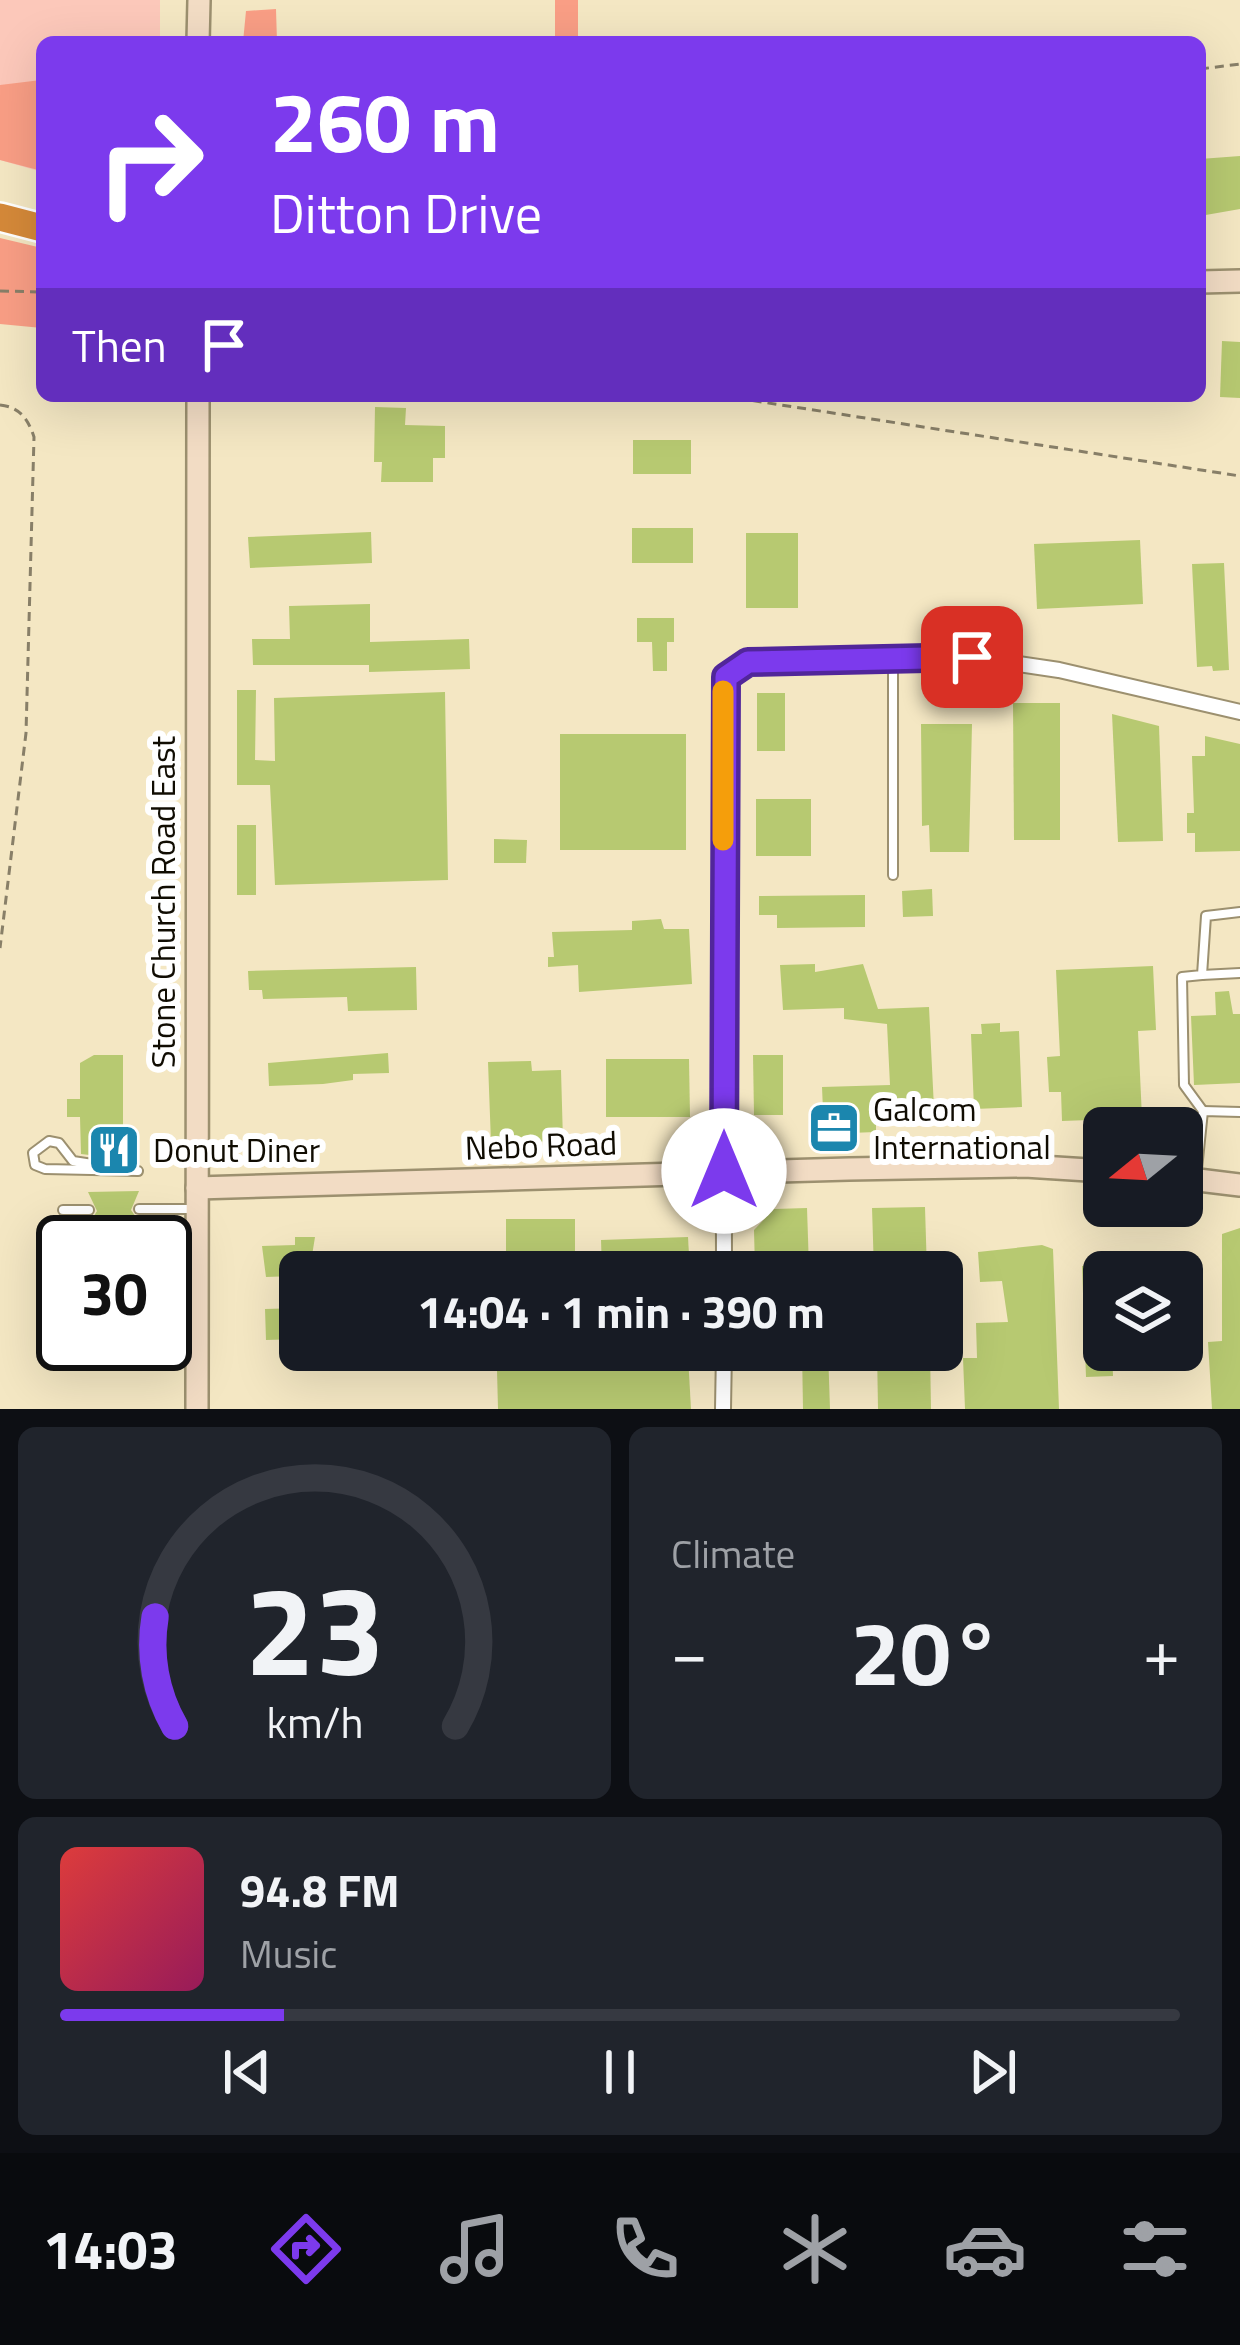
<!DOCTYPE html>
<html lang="en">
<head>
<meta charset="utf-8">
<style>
  :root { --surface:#171b24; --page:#20242c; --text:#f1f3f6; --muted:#9ea1a6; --line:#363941; --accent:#7c3aed }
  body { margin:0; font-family:"Titillium Web",sans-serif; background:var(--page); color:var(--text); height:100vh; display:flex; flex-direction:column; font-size:45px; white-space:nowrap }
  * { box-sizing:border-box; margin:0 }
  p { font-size:39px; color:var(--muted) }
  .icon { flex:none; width:66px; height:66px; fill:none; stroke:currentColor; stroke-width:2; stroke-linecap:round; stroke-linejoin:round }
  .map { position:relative; height:1409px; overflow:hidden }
  .sheet { display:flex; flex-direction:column; gap:18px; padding:18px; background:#0d0f14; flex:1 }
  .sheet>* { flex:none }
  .top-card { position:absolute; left:36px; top:36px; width:1170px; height:366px; border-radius:18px; box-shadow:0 12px 48px #0002; background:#7c3aed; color:#fff; overflow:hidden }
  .needle { width:78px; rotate:252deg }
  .tools { position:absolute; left:1083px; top:1107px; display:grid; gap:24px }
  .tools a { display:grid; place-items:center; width:120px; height:120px; border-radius:18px; background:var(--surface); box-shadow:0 12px 48px #0002; font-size:60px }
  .speed { position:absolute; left:36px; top:1215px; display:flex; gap:24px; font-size:60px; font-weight:700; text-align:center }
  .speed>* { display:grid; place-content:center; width:156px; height:156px; border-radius:50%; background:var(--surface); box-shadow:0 12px 48px #0002; line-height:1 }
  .speed .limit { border:6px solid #111; border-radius:18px; background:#fff; color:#111 }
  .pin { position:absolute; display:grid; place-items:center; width:102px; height:102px; color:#fff; margin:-51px; border-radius:24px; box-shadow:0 6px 18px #0006 }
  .me { position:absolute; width:132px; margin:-66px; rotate:0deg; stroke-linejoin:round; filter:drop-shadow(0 0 9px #0008) }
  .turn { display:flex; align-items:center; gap:42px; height:252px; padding:0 36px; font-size:54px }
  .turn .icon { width:156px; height:156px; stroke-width:2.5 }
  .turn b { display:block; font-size:84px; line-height:102px }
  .then { display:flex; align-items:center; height:114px; padding:0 36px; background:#0003; gap:24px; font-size:45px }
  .big { font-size:90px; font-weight:700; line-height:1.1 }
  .sheet .widget { flex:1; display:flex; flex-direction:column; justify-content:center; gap:18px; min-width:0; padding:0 42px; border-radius:18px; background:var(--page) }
  .sheet .dial { align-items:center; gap:0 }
  .dial svg { height:312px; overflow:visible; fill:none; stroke:var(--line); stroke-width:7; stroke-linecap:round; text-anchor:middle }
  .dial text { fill:var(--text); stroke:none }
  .song { display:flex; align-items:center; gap:36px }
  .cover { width:144px; height:144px; border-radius:18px; background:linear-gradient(135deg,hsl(0 70% 55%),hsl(330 70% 35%)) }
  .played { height:12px; border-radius:6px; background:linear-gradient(90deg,var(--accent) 20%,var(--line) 20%) }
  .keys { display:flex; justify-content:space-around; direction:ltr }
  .heat { display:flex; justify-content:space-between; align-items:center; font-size:66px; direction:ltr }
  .sheet .tiles { flex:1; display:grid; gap:18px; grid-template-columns:1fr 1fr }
  .widget:last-child { grid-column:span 2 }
  .trip { position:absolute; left:279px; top:1251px; width:684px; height:120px; border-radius:18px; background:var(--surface); box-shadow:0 12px 48px #0002; font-weight:700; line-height:120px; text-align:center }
  .dock { display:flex; height:192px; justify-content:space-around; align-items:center; background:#090b0e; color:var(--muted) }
  .dock .icon { width:84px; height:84px }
  .dock .on { color:var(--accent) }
  .dock b { font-size:54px; color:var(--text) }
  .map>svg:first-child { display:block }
  .green { fill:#fcc8ba }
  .forest { fill:#f99e85 }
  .building { fill:#b7c971 }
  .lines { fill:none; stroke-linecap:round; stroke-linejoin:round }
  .lane-casing { stroke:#9c906f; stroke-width:12 }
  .street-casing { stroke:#9c906f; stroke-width:18 }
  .secondary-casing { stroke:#9c906f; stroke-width:26 }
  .highway-casing { stroke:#fff; stroke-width:32 }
  .path { stroke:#887f68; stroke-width:3; stroke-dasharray:9 6; stroke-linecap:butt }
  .lane { stroke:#fff; stroke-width:8 }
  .street { stroke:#fff; stroke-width:14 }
  .secondary { stroke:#f2dcc4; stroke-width:21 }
  .highway { stroke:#d58939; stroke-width:27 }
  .route-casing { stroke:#51269a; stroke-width:30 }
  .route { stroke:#7c3aed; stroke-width:21 }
  .slow { stroke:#f59e0b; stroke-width:21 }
  .labels { text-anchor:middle; stroke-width:12; stroke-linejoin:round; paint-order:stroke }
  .street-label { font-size:33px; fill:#100c02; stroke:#fff }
  .poi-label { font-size:33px; fill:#100c02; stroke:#fff; text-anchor:start }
</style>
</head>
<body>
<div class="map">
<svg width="1240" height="1409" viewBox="0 0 1240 1409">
  <rect width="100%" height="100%" fill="#f4e7c3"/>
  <polygon class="green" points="0,0 160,0 160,42 42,42 42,172 0,160"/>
  <g class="forest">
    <rect x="555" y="0" width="23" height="42"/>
    <polygon points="276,9 277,42 243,42 246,11"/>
    <polygon points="41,80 42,86 42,171 0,160 0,85"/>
    <polygon points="0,238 42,248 42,328 0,324"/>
  </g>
  <g class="building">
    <polygon points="1240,156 1240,209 1200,216 1200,159"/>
    <polygon points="1222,341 1240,342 1240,398 1220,397"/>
    <polygon points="375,407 406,408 405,425 445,426 445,458 433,458 433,482 381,482 382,462 374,462"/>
    <rect x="633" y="440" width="58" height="34"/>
    <rect x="632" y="528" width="61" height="35"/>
    <polygon points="371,532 372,563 250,568 248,537"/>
    <rect x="746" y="533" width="52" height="75"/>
    <polygon points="1140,540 1143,604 1037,609 1034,544"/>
    <polygon points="1224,563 1229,670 1213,671 1212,666 1197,667 1192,564"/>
    <polygon points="370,604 370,642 469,639 470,669 369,672 369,665 253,665 252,639 290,639 289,606"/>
    <polygon points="637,618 674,618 674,642 667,642 667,671 653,671 652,642 637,642"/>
    <polygon points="237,690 256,690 255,760 275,761 274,698 445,692 448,880 275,885 270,785 237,785"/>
    <rect x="757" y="693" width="28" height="58"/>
    <polygon points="1013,703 1060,703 1060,840 1014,840"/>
    <polygon points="1112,714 1159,726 1163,841 1118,842"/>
    <polygon points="921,724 972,724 969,852 930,852 929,825 922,826"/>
    <rect x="560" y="734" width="126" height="116"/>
    <polygon points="1205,736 1240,744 1240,851 1195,852 1195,833 1187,833 1187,813 1194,813 1192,756 1205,756"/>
    <rect x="756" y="799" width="55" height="57"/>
    <rect x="237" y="825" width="19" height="70"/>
    <polygon points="494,839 527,840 526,863 494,863"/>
    <polygon points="932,889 933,916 903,917 902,891"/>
    <polygon points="865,895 865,927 777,928 777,915 759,915 759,896"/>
    <polygon points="661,919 664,929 689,929 692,984 579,992 578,965 548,967 548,957 554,957 552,932 632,930 632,921"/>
    <polygon points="815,964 815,972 863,964 878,1009 929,1007 934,1108 876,1110 876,1132 824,1134 822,1087 890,1085 887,1024 844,1019 844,1008 783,1010 780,965"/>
    <polygon points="1153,966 1156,1030 1138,1031 1142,1118 1062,1121 1061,1092 1049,1092 1047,1057 1060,1056 1056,970"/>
    <polygon points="416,967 417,1010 348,1011 347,997 263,999 262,990 249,990 248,971"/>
    <polygon points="1229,991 1233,1014 1240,1014 1240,1083 1194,1085 1191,1016 1216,1015 1215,992"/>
    <polygon points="1000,1023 1000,1032 1019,1031 1022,1107 974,1109 971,1034 982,1034 981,1024"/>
    <polygon points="388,1053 389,1073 353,1074 353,1080 323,1084 269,1086 268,1063"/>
    <polygon points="94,1055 123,1055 123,1159 81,1154 80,1117 67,1117 67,1099 80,1099 80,1063"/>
    <polygon points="753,1055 783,1055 783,1115 754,1115"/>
    <polygon points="606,1059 689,1059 690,1117 606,1117"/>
    <polygon points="531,1061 532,1071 561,1070 563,1141 491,1143 488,1062"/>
    <polygon points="139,1191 131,1210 140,1223 148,1223 149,1242 75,1242 75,1225 89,1224 97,1211 88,1192"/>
    <polygon points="925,1207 927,1272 874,1272 872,1208"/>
    <polygon points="807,1208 809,1268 755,1270 754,1230 774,1209"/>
    <rect x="506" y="1219" width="69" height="53"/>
    <polygon points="1240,1228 1240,1409 1212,1409 1208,1342 1222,1341 1222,1234"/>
    <polygon points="295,1237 315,1237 310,1268 294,1276 266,1277 262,1246 295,1245"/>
    <polygon points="688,1237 690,1272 602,1272 601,1240"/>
    <polygon points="1042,1245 1053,1249 1059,1409 965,1409 963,1358 977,1358 976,1323 1008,1322 1002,1281 980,1282 978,1252"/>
    <polygon points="1148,1260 1148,1272 1104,1272 1104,1350 1112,1350 1113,1376 1086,1377 1082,1266"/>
    <polygon points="300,1308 300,1339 266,1340 265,1309"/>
    <polygon points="802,1350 828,1350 830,1409 803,1409"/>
    <polygon points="877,1350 930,1350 931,1409 878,1409"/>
    <polygon points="688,1356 691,1409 498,1409 497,1370 502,1365"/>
  </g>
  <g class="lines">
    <g class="lane-casing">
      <g id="lane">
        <polyline points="893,875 893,660"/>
        <polyline points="1202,975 1240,973"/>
        <polyline points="1203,1111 1184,1085 1182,977 1202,975 1206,916 1240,912"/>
        <polygon points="49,1141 59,1143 73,1161 138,1171 45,1169 35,1165 33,1153"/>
        <polyline points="1196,1179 1203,1111 1240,1112"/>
        <polyline points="139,1209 192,1209"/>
        <polyline points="63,1210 89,1210"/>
      </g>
    </g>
    <g class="street-casing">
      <g id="street">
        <polyline points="724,1272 723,688 733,667 748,662 972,657 1059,670 1240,712"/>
        <polyline points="723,1409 724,1350"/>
      </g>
    </g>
    <g class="secondary-casing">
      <g id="secondary">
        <polyline points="198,42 199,0"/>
        <polyline points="1200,282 1240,281"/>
        <polyline points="1182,1178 1240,1185"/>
        <polyline points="197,1188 849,1169 1025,1166 1104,1171"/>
        <polyline points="197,1409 198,396"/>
      </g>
    </g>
    <g class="highway-casing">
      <polyline id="highway" points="0,217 42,228"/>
    </g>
    <g class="path">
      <polyline points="1200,69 1240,64"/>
      <polyline points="0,291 42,292"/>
      <polyline points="723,396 1240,476"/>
      <path d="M 0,405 C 20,407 28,419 34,437 L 26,733 L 0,948"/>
    </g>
    <use href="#lane" class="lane"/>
    <use href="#street" class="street"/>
    <use href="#secondary" class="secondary"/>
    <use href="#highway" class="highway"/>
  </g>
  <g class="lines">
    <g class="route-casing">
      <polyline id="route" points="724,1171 726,677 748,662 972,657"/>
    </g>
    <use href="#route" class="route"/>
    <polyline class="slow" points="723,691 723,840"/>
  </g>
  <defs>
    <g id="office-square" transform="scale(2.7)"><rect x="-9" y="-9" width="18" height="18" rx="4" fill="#1b86ae" stroke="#fff"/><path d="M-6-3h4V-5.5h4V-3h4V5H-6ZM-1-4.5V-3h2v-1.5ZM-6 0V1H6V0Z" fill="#fff"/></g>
    <g id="restaurant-square" transform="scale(2.7)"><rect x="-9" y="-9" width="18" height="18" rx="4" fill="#1b86ae" stroke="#fff"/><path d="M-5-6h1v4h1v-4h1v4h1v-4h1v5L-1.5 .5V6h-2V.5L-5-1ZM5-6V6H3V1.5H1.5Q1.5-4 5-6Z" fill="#fff"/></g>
  </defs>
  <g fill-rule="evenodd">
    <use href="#office-square" x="834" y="1128"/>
    <use href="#restaurant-square" x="114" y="1150"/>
  </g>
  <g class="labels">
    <g class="street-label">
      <text transform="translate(163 902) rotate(-90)" y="12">Stone Church Road East</text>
      <text transform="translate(541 1145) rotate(-2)" y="12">Nebo Road</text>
    </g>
    <g class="poi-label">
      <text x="873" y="1121">Galcom<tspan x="873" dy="38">International</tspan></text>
      <text x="153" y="1162">Donut Diner</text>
    </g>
  </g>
</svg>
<div class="tools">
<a><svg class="needle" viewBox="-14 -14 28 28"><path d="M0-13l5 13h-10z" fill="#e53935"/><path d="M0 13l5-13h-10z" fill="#9ea1a6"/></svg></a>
<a><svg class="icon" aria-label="layers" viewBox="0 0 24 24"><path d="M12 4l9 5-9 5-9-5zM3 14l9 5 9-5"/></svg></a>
</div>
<div class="speed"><div class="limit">30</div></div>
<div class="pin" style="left:972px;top:657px;background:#d93025"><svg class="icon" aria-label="arrive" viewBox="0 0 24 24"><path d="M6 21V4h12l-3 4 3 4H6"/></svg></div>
<svg class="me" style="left:724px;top:1171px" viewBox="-20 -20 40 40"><circle r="19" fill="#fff"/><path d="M0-13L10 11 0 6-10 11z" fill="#7c3aed"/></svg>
<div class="trip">14:04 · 1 min · 390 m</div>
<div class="top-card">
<div class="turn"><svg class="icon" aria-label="right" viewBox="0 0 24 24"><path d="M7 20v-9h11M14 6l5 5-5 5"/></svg><div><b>260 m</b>Ditton Drive</div></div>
<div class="then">Then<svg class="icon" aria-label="arrive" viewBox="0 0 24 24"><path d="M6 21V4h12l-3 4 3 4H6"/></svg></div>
</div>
</div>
<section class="sheet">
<div class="tiles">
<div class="widget dial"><svg viewBox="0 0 100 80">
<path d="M14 69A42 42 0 1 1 86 69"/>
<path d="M14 69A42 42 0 0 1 9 41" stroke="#7c3aed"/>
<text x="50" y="56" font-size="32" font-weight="700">23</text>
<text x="50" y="72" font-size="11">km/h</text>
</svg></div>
<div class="widget"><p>Climate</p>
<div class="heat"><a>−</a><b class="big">20°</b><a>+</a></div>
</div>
<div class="widget">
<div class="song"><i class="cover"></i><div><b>94.8 FM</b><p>Music</p></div></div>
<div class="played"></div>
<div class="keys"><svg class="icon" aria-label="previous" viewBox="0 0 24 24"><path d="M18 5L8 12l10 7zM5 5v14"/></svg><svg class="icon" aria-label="pause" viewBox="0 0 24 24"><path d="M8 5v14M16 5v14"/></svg><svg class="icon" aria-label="next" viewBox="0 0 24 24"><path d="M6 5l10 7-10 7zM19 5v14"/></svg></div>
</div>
</div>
</section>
<nav class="dock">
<b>14:03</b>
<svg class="icon on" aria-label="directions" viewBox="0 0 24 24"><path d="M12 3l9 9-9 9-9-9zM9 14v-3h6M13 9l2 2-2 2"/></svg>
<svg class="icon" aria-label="music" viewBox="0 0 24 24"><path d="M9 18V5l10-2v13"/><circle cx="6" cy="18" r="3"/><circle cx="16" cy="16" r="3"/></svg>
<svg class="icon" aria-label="phone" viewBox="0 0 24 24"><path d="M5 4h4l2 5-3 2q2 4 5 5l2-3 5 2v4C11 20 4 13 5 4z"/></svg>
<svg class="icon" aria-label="climate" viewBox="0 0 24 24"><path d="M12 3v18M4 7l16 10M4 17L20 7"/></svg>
<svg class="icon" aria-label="car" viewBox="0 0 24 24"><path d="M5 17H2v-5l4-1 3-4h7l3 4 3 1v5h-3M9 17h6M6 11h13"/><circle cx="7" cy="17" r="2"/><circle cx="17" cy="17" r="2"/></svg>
<svg class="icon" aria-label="filters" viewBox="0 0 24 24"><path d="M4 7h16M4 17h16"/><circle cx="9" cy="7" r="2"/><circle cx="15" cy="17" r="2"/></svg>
</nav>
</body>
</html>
